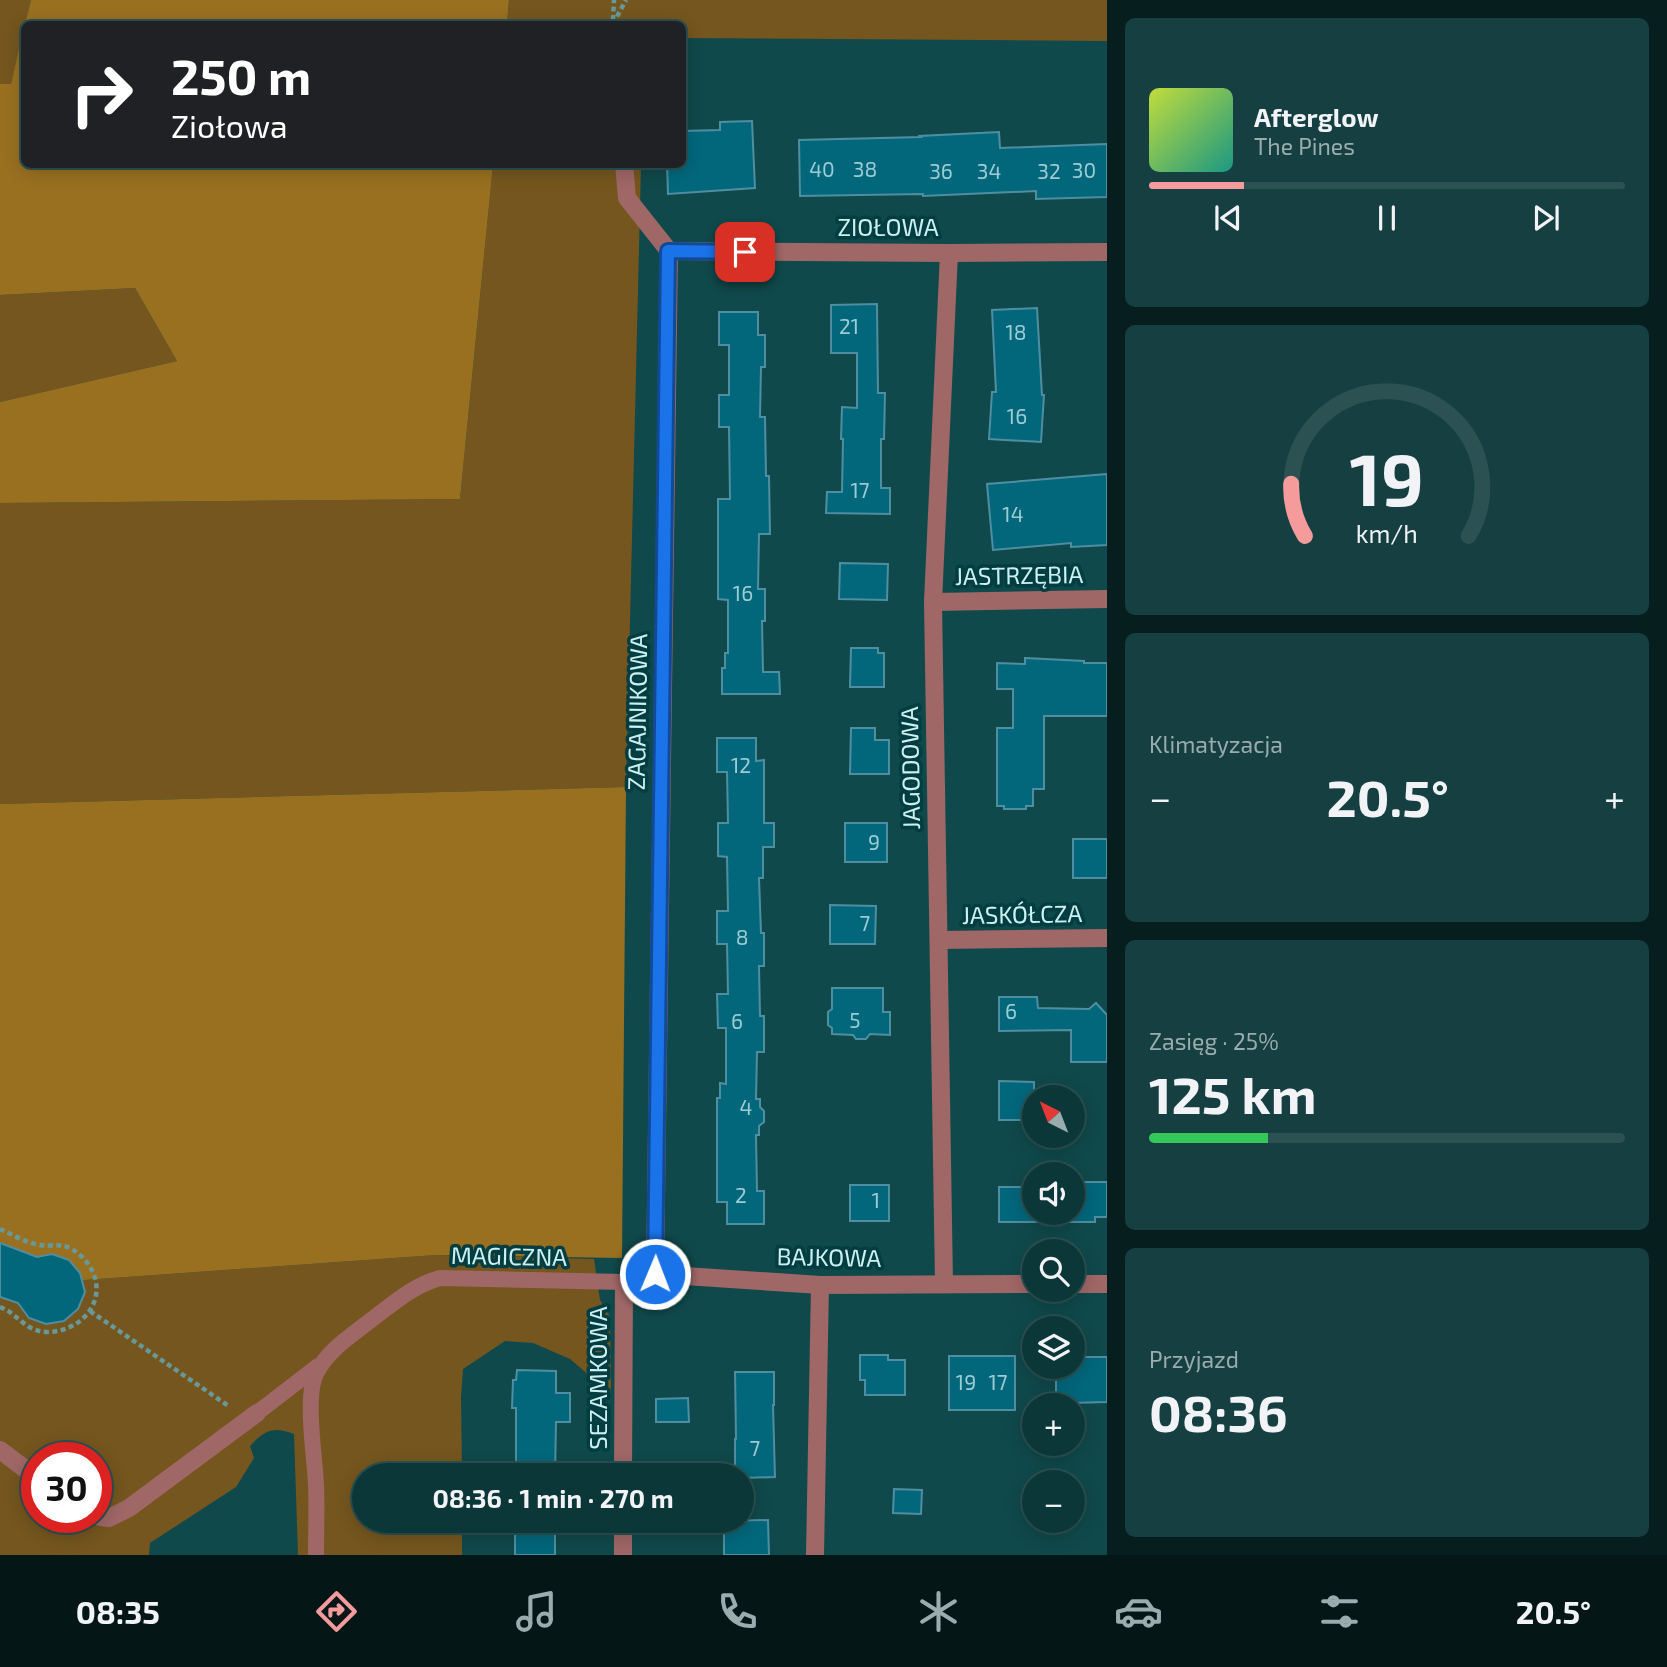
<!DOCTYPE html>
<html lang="pl">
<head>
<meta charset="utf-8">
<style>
  :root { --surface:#0c3738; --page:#153f40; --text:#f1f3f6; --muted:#9aacae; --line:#2c5153; --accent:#f59b9c }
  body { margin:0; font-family:"Exo 2",sans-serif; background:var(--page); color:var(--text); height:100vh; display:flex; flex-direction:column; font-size:26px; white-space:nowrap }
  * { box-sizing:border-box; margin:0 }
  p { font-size:23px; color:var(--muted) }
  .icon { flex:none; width:38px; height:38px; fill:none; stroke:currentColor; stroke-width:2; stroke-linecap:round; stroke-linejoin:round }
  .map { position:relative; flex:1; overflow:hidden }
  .drawer { display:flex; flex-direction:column; gap:18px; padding:18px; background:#071e1f; width:560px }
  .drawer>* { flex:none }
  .guide { position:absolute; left:21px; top:21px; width:665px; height:147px; border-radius:10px; box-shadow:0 4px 18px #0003,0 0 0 2px var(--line); background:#202124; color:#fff; overflow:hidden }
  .needle { width:46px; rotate:318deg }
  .buttons { position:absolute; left:1022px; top:1085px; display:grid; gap:14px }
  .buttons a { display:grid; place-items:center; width:63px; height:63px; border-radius:50%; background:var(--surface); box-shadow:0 4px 18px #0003,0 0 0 2px var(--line); font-size:35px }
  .speed { position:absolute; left:21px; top:1442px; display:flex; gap:14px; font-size:35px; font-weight:700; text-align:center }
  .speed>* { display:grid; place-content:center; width:91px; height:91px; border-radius:50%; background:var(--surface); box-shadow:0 4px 18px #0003,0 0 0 2px var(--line); line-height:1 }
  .speed .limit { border:10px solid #d22; background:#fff; color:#111 }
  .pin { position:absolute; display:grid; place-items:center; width:60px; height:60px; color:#fff; margin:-30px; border-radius:14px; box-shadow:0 4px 10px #0006 }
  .me { position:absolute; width:77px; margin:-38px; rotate:1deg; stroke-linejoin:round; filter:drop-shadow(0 0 5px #0008) }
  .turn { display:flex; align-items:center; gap:24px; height:147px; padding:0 35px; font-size:32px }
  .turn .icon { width:91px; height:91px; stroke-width:2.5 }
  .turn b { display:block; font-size:49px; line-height:60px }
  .big { font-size:52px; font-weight:700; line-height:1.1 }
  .drawer .tile { flex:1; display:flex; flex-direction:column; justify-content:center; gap:10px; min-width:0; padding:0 24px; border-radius:10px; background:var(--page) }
  .drawer .dial { align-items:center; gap:0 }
  .dial svg { height:182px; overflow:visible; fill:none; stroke:var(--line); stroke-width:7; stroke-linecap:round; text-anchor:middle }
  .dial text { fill:var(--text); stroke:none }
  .song { display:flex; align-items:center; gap:21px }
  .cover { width:84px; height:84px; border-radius:10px; background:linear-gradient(135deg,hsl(70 70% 55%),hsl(170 70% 35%)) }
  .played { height:7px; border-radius:4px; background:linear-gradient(90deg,var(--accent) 20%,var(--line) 20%) }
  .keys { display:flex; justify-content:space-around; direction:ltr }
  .heat { display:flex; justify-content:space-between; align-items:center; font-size:38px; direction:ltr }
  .charge { height:10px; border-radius:5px; background:linear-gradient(90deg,#34c759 25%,var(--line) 0) }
  .trip { position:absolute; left:352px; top:1463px; width:402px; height:70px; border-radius:35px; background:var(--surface); box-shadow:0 4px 18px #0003,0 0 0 2px var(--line); font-weight:700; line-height:70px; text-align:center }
  .tab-bar { display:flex; height:112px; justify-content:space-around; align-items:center; background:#051616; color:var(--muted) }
  .tab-bar .icon { width:49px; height:49px }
  .tab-bar .active { color:var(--accent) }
  .tab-bar b { font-size:32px; color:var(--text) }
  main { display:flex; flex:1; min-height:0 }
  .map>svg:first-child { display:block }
  .green { fill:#75561e; fill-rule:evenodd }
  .forest { fill:#997020 }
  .building { fill:#03677c; stroke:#4f8ea1; stroke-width:2 }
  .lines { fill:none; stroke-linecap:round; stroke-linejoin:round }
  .path { stroke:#699899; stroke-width:4.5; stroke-dasharray:5 3.5; stroke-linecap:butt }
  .service { stroke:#a06767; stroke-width:16 }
  .minor { stroke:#a06767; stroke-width:18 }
  .route-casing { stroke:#114b97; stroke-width:18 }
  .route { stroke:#1a73e8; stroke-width:12 }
  .labels { text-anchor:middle; stroke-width:7; stroke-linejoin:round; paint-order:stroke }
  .number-label { font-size:21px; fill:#9acdd3 }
  .street-label { font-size:24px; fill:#cdeff0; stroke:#003e41 }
</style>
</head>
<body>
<main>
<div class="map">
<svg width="1107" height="1555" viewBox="0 0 1107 1555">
  <rect width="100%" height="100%" fill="#10494b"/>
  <g class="green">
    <polygon points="0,0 31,0 11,84 0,84"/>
    <polygon points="509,0 1107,0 1107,41 683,38 682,24 507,24"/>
    <polygon points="493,165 641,165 626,787 0,804 0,503 460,499"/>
    <polygon points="135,288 177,361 0,402 0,295"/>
    <path d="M 436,1255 L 594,1259 L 600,1300 L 610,1317 L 611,1394 L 570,1359 L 533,1343 L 505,1341 L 463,1369 L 461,1397 L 462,1475 L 364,1475 L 364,1521 L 462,1521 L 462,1555 L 298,1555 L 294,1434 C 273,1426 265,1430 250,1446 L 254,1458 L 236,1487 L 150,1543 L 149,1555 L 0,1555 L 0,1286 ZM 37,1458 L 96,1458 L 96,1517 L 37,1517 Z"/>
  </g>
  <g class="forest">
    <polygon points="31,0 509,0 507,24 25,24"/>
    <polygon points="24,26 24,164 493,165 460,499 0,503 0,402 177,361 135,288 0,295 0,84 11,84"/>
    <polygon points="626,787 622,1258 436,1255 0,1286 0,804"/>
  </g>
  <g class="building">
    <polygon points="752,121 755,188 668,194 667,164 682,164 682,131 720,130 720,122"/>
    <polygon points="999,132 1000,148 1107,144 1107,197 1036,199 1036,191 923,196 923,194 800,196 799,140 921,137 920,136"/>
    <polygon points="877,304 878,393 885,393 884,439 881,439 881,488 890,488 890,514 826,513 827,492 842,492 843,439 841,439 842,407 857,408 857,353 831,353 831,305"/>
    <polygon points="1037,308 1042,395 1044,395 1041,442 989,439 992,392 996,392 992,310"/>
    <polygon points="719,312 758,312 758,335 765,335 765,367 761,367 760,417 765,417 766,476 769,476 770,534 759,534 758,589 765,589 765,621 762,621 763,672 779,672 780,694 722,694 722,668 725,668 725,653 728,653 728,600 718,599 718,499 730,499 729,427 719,427 719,395 729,395 729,345 719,345"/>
    <polygon points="1107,474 1107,545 1071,547 1071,543 993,550 987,484"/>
    <polygon points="840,563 888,564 887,600 839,599"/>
    <polygon points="851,648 878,648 878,653 884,653 884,687 850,687"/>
    <polygon points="1025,658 1084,661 1084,663 1107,663 1107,716 1044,716 1044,789 1033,789 1033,806 1026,806 1026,809 1004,809 1004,806 997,806 997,728 1013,728 1013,689 997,689 997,663 1025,664"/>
    <polygon points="851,728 875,728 875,740 889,740 889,774 850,774"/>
    <polygon points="717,738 756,738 756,761 764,760 764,823 774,823 774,847 763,847 763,878 759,878 761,933 764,933 764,966 759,966 760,1016 764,1016 764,1052 757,1052 756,1099 760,1099 760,1107 764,1111 764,1122 759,1126 759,1135 756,1135 757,1191 764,1191 764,1224 727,1224 727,1202 717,1202 717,1098 720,1098 720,1083 726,1084 726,1028 718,1028 717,994 728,994 727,944 717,944 717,911 728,911 727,857 718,856 718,823 728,823 727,772 717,772"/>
    <rect x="845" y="823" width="42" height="39"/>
    <rect x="1073" y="839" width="34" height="39"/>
    <polygon points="830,905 876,906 875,944 830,944"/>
    <polygon points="832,988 883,988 883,1012 890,1012 890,1035 870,1034 866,1039 856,1039 853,1035 832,1034 832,1028 828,1025 828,1012 832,1009"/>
    <polygon points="999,997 1037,997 1038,1008 1089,1009 1096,1003 1107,1015 1107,1062 1071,1062 1071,1030 999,1031"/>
    <polygon points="999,1081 1034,1082 1034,1120 999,1120"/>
    <polygon points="1024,1182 1034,1182 1034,1213 1073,1213 1073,1182 1107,1182 1107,1217 1095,1217 1095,1222 999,1222 999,1187 1024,1187"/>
    <rect x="850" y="1185" width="39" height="36"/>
    <polygon points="0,1243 37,1257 52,1254 69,1260 80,1273 85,1292 78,1309 64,1321 46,1324 29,1318 18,1303 0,1297"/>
    <polygon points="860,1355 888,1355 888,1360 905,1360 905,1395 865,1395 865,1380 860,1380"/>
    <rect x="949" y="1356" width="66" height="54"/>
    <polygon points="1085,1357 1107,1357 1107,1402 1070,1403 1070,1397 1056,1397 1056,1367 1073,1367 1073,1358"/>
    <polygon points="517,1370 556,1371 556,1393 570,1393 570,1422 556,1422 555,1475 516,1475 516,1408 512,1408 513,1380 516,1380"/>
    <polygon points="735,1372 774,1372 774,1405 773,1405 775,1477 742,1478 742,1475 735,1475 735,1439 736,1439"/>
    <polygon points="688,1398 689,1422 656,1422 656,1399"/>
    <polygon points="894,1489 922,1490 921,1514 893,1513"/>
    <polygon points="768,1520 769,1555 724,1555 724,1521"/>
    <rect x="515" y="1521" width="40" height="34"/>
  </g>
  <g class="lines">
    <g class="path">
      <polyline points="613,20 614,0"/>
      <polyline points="613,24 626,0"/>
      <path d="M 0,1229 C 11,1234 23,1241 35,1244 C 54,1249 62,1239 80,1255 C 115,1287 90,1332 46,1332 C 25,1331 17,1313 0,1307"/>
      <polyline points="90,1311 230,1407"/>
    </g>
    <g class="service">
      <polyline points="257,1413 318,1366"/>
      <path d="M 316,1555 C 316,1532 317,1508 316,1485 C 315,1457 304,1394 317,1372 C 328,1350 352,1335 371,1320 C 394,1303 412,1286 440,1278 L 624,1282"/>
    </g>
    <g class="minor">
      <polyline points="624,164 627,198 669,251 655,1274"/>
      <polyline points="669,251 949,253 1107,252"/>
      <polyline points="933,602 1107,599"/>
      <polyline points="939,940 1107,938"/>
      <polyline points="944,1283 933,602 949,253"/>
      <polyline points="1073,1284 1107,1284"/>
      <polyline points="0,1450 37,1478"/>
      <polyline points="623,1475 624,1282 655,1274 820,1285 1034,1284"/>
      <polyline points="96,1516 109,1518 129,1508 257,1413"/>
      <polyline points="623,1555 623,1521"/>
      <polyline points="815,1555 820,1285"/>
    </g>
  </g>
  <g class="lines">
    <g class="route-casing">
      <polyline id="route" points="655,1274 668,251 745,252"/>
    </g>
    <use href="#route" class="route"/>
  </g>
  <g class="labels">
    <g class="number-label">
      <text x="822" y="177">40</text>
      <text x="865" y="177">38</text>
      <text x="1084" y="178">30</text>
      <text x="941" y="179">36</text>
      <text x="989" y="179">34</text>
      <text x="1049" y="179">32</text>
      <text x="849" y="334">21</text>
      <text x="1016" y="340">18</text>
      <text x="1017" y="424">16</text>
      <text x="860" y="498">17</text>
      <text x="1013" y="522">14</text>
      <text x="743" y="601">16</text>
      <text x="741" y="773">12</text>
      <text x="874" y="850">9</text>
      <text x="865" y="931">7</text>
      <text x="742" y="945">8</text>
      <text x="1011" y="1019">6</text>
      <text x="855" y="1028">5</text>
      <text x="737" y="1029">6</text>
      <text x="746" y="1115">4</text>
      <text x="741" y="1203">2</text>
      <text x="876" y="1208">1</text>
      <text x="966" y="1390">19</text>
      <text x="998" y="1390">17</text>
      <text x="755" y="1456">7</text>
    </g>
    <g class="street-label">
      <text x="888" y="236">ZIOŁOWA</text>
      <text transform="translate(1019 576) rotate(-1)" y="8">JASTRZĘBIA</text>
      <text transform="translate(638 712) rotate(-89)" y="8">ZAGAJNIKOWA</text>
      <text transform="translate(911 768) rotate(-91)" y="8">JAGODOWA</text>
      <text transform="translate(1022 915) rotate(-1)" y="8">JASKÓŁCZA</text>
      <text transform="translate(509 1257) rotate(1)" y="8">MAGICZNA</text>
      <text transform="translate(829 1258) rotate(1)" y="8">BAJKOWA</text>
      <text transform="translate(599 1378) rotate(-90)" y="8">SEZAMKOWA</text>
    </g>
  </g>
</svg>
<div class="buttons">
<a><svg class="needle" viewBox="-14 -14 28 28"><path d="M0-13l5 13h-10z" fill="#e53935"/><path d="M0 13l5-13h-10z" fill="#9aacae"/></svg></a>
<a><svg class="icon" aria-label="sound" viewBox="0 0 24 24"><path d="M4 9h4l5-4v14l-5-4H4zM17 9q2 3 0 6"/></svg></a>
<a><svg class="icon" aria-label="search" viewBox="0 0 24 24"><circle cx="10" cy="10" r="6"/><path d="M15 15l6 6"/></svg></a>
<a><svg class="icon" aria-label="layers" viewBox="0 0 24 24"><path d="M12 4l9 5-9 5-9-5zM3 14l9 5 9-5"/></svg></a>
<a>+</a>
<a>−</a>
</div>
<div class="speed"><div class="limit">30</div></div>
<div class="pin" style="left:745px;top:252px;background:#d93025"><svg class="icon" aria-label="arrive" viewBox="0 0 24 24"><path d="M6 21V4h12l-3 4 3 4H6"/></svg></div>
<svg class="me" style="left:655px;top:1274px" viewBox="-20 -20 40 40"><circle r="17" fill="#1a73e8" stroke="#fff" stroke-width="3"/><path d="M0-11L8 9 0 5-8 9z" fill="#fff"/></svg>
<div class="trip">08:36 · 1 min · 270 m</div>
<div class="guide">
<div class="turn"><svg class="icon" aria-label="right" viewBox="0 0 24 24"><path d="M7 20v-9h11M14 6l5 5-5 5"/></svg><div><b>250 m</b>Ziołowa</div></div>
</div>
</div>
<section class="drawer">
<div class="tile">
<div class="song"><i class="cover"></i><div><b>Afterglow</b><p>The Pines</p></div></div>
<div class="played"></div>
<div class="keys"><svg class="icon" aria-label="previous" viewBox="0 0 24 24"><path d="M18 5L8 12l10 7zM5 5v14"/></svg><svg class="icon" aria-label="pause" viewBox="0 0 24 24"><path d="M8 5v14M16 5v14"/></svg><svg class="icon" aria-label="next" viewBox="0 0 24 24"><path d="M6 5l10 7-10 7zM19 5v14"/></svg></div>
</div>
<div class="tile dial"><svg viewBox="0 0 100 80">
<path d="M14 69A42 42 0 1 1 86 69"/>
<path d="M14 69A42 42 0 0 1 8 46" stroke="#f59b9c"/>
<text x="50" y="56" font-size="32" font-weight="700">19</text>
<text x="50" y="72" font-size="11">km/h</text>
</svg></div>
<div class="tile"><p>Klimatyzacja</p>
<div class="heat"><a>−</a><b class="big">20.5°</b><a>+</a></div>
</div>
<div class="tile"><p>Zasięg · 25%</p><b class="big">125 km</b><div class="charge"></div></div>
<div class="tile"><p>Przyjazd</p><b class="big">08:36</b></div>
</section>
</main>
<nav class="tab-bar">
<b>08:35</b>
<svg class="icon active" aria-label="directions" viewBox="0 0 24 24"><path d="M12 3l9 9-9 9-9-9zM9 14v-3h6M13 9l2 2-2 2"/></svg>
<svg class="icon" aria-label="music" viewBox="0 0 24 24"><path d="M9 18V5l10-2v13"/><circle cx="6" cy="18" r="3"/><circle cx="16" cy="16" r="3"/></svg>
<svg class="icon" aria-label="phone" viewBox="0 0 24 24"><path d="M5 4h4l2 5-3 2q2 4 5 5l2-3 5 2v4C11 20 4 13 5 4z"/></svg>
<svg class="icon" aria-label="climate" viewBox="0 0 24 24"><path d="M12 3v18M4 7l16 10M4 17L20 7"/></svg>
<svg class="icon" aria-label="car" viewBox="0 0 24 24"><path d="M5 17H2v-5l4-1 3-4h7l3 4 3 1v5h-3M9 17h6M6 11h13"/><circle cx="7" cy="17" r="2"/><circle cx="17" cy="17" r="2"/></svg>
<svg class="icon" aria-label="filters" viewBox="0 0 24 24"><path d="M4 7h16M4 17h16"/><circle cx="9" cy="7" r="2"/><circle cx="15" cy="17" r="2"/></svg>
<b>20.5°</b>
</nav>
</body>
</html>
